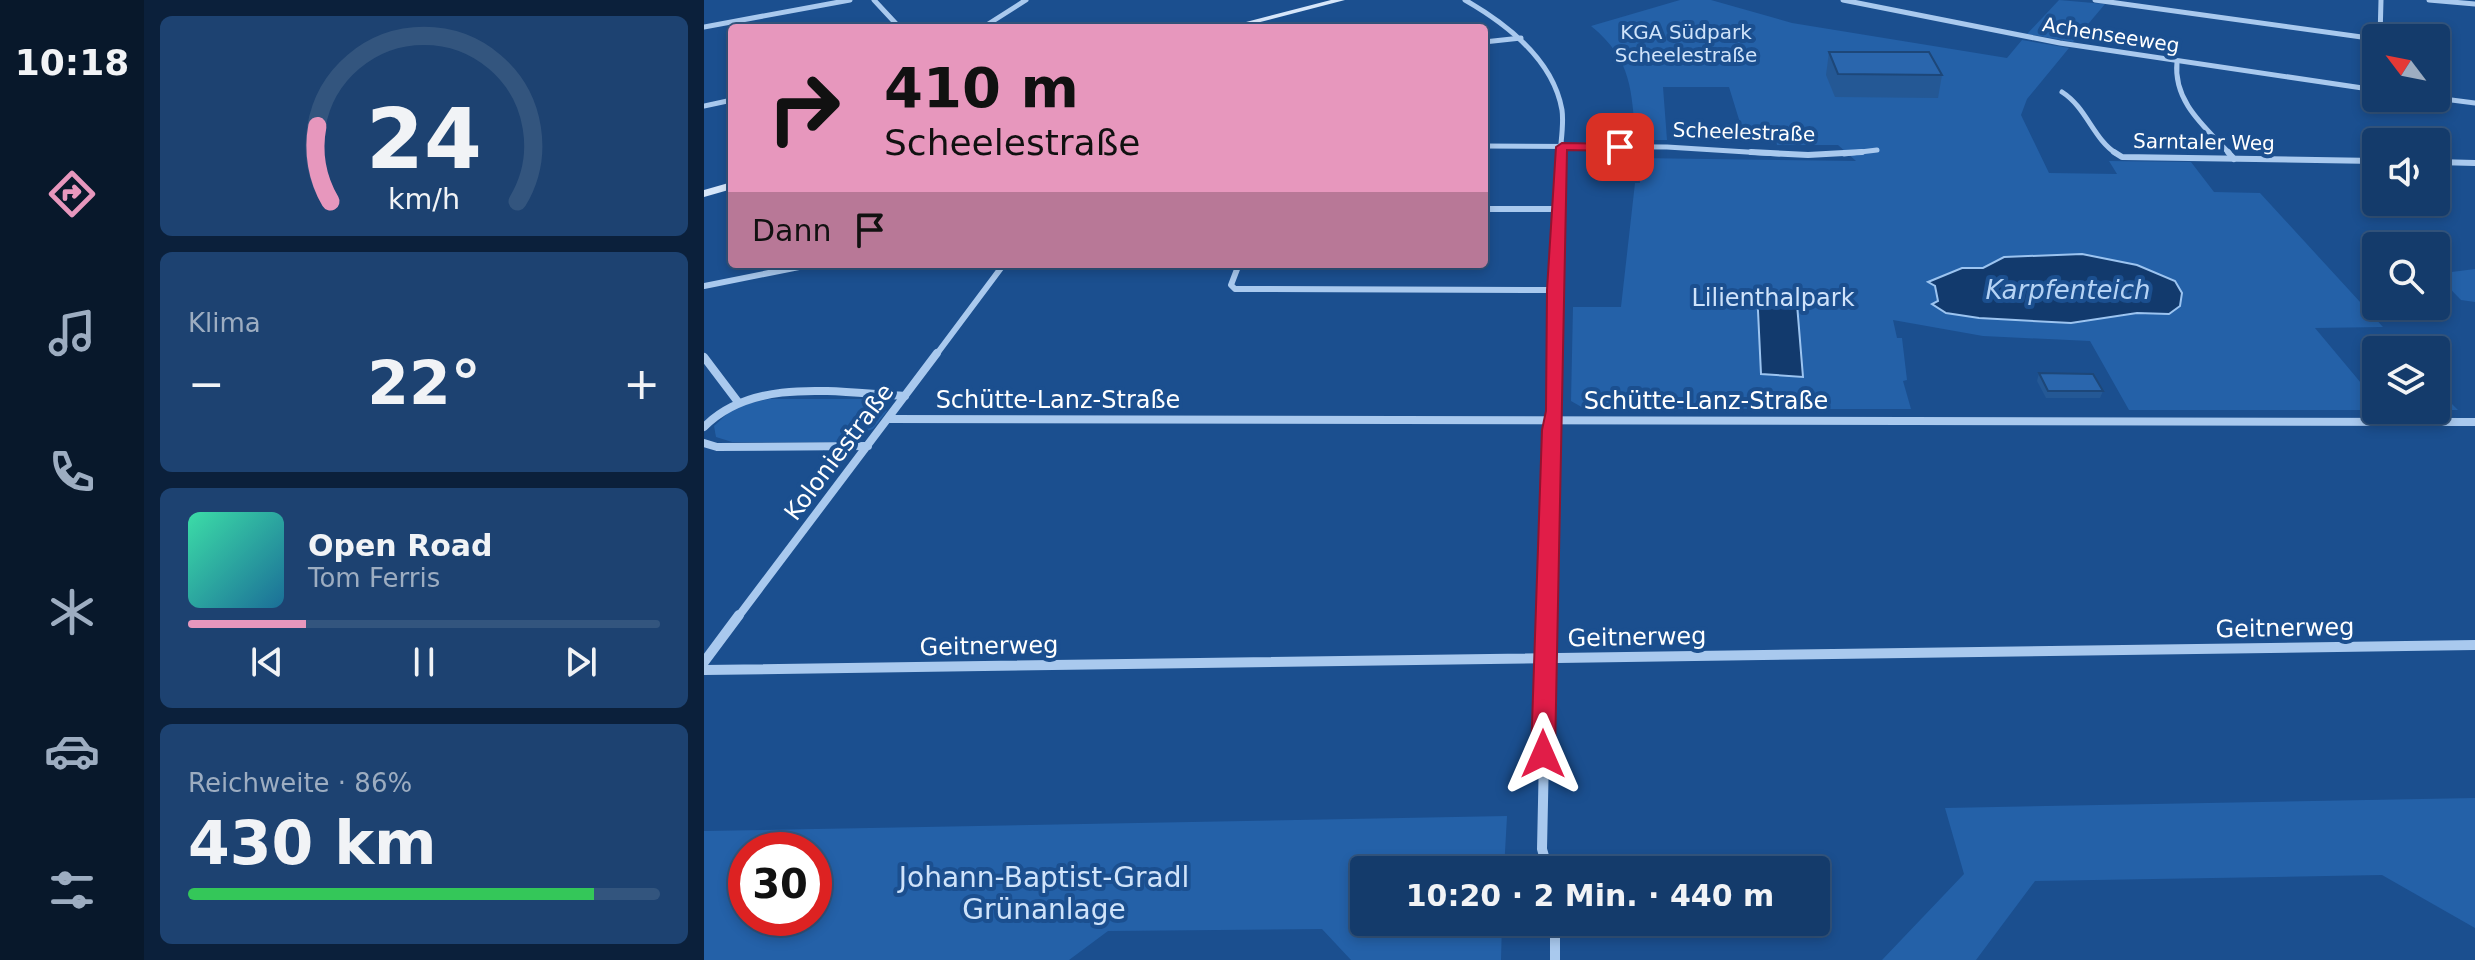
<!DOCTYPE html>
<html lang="de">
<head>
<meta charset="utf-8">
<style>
  :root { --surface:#143b6b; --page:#1d4271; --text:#f1f3f6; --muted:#9dadc1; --line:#33557e; --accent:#e797bd }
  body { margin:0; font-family:"DejaVu Sans",sans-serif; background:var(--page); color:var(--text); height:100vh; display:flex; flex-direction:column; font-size:30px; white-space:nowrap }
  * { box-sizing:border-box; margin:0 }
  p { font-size:26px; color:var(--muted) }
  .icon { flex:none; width:44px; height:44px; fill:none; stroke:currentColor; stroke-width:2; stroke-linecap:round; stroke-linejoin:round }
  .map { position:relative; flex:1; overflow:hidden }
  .sheet { display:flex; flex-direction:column; gap:16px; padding:16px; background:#0b203b; width:560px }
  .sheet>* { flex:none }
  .banner { position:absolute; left:24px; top:24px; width:760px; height:244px; border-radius:8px; box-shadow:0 4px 12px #0003,0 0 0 2px var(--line); background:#e797bd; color:#111; overflow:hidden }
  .needle { width:52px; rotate:302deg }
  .buttons { position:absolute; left:1658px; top:24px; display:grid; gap:16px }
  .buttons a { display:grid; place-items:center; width:88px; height:88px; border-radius:8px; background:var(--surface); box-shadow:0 4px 12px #0003,0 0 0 2px var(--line); font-size:40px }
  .speed { position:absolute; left:24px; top:832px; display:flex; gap:16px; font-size:40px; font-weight:700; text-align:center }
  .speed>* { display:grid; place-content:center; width:104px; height:104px; border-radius:50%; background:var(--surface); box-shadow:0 4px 12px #0003,0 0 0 2px var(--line); line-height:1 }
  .speed .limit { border:12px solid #d22; background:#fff; color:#111 }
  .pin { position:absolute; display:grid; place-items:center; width:68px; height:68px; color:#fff; margin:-34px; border-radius:16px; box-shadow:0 4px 12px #0006 }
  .me { position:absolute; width:88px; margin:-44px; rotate:0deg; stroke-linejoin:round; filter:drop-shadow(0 0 6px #0008) }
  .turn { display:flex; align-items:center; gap:28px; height:168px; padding:0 24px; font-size:36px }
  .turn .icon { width:104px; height:104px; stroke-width:2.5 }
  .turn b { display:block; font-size:56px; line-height:68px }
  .then { display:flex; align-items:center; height:76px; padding:0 24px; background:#0003; gap:16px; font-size:30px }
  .big { font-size:60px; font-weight:700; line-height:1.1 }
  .sheet .card { flex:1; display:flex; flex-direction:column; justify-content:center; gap:12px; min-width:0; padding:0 28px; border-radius:12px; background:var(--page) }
  .sheet .dial { align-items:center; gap:0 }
  .dial svg { height:208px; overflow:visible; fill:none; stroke:var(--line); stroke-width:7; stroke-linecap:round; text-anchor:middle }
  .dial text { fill:var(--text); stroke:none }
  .song { display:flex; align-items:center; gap:24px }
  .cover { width:96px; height:96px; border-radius:12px; background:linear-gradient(135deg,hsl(160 70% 55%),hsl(200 70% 35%)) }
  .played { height:8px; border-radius:4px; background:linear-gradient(90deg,var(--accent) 25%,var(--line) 25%) }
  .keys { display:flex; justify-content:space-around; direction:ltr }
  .heat { display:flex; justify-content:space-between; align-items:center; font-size:44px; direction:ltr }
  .charge { height:12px; border-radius:6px; background:linear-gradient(90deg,#34c759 86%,var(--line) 0) }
  .trip { position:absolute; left:646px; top:856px; width:480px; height:80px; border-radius:8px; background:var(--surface); box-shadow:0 4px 12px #0003,0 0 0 2px var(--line); font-weight:700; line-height:80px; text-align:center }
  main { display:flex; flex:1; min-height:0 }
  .menu { display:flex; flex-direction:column; width:144px; justify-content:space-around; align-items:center; background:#08182b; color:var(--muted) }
  .menu .icon { width:56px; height:56px }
  .menu .current { color:var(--accent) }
  .menu b { font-size:36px; color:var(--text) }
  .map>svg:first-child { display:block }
  .green { fill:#2461a8; fill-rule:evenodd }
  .water { fill:#123a6d; stroke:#9cc4f0; stroke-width:2 }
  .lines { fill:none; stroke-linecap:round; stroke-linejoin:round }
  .street-far3 { stroke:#a9c9ee; stroke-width:5 }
  .street-far2 { stroke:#a9c9ee; stroke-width:6 }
  .street-far1 { stroke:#a9c9ee; stroke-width:8 }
  .street { stroke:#a9c9ee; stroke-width:10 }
  .secondary { fill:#d6e6fa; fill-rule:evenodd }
  .wall { fill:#245895 }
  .building { fill:#2a66ad; stroke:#1d4779; stroke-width:2 }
  .route { fill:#e11d48; stroke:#92132f; stroke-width:2 }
  .labels { text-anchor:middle; stroke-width:8; stroke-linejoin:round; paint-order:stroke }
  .far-park-label { font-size:20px; fill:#cfe3fa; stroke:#1b4f8f }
  .far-street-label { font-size:20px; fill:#fff; stroke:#1b4f8f }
  .park-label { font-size:24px; fill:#cfe3fa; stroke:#1b4f8f }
  .street-label { font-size:24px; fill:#fff; stroke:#1b4f8f }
  .water-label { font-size:26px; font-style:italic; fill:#b5d3f5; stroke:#1b4f8f }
  .near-park-label { font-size:28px; fill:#cfe3fa; stroke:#1b4f8f }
</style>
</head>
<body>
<main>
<nav class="menu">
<b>10:18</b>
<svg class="icon current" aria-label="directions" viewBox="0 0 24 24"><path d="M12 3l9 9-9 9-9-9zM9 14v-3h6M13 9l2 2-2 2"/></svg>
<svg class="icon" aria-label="music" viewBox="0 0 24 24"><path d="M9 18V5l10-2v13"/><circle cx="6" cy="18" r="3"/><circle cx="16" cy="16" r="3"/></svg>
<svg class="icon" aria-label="phone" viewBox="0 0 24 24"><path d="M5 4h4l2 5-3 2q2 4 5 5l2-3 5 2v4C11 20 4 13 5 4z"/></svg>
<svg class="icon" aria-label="climate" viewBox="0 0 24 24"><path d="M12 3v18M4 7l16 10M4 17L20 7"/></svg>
<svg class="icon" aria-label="car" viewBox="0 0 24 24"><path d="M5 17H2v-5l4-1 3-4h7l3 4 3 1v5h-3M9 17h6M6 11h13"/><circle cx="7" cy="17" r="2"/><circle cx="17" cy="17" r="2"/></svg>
<svg class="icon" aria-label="filters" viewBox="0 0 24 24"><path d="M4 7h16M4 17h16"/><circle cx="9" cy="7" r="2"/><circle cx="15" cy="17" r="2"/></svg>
</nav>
<section class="sheet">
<div class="card dial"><svg viewBox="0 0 100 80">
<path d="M14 69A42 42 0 1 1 86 69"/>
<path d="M14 69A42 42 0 0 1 9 40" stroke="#e797bd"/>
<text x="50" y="56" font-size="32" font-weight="700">24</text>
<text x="50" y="72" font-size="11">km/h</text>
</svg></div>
<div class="card"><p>Klima</p>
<div class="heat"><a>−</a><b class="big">22°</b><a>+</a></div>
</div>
<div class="card">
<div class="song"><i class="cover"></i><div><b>Open Road</b><p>Tom Ferris</p></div></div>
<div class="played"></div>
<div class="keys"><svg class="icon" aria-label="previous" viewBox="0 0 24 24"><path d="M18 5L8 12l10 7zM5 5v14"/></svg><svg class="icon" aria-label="pause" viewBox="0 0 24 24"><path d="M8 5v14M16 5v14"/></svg><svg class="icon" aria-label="next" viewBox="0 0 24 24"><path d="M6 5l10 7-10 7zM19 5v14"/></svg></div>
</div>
<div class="card"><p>Reichweite · 86%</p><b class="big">430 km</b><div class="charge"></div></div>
</section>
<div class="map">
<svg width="1771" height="960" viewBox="0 0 1771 960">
  <rect width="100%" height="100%" fill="#1b4f8f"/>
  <g class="green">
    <path d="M 976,0 L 1007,0 L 1088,23 L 1303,58 L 1318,40 L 1365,48 L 1323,99 L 1317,115 L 1345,173 L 1413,174 L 1405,161 L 1487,162 L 1510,192 L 1556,193 L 1679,327 L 1611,328 L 1667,395 L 1672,395 L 1672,410 L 1732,410 L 1732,399 L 1744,400 L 1754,410 L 1425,410 L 1386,341 L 1279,336 L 1189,320 L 1193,338 L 1198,338 L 1203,380 L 1199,381 L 1207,409 L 881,409 L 867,401 L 869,307 L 917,307 L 931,183 L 936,183 L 933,158 L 1152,161 L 1134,145 L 1073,145 L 1072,140 L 1041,139 L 1025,87 L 959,87 L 963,140 L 932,140 C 927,91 929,60 887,26 Z"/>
    <polygon points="1355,0 1401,4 1369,42 1323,34"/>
    <polygon points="1771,269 1771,302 1757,300 1732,274"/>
    <polygon points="65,399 166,399 183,411 169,429 131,442 28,442 12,437 10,426 24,413 38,405"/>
    <polygon points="1771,798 1771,928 1678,875 1331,881 1272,960 1178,960 1260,874 1241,808"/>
    <path d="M 803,816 L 800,870 L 660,870 L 660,922 L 798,922 L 797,960 L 647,960 L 618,929 L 404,931 L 365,960 L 0,960 L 0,831 ZM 42,850 L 110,850 L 110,918 L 42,918 Z"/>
  </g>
  <g class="water">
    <polygon points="1378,254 1433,265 1471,281 1478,293 1476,306 1465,314 1433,313 1367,323 1275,318 1242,313 1228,304 1234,301 1231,286 1224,282 1258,268 1279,268 1300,257"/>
    <polygon points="1053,290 1092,292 1099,377 1057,374"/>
  </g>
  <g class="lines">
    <g class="street-far3">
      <polyline points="170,0 196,28"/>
      <path d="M 761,0 C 803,24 849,59 858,110 C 860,124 857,140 856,154"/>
      <polyline points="1139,0 1356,43 1672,90"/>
      <polyline points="1391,0 1672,39"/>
      <polyline points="1725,0 1771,4"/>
      <polyline points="0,27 146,0"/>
      <polyline points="278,28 322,0"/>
      <polyline points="1676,38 1677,0"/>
      <polyline points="780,42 817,38"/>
      <path d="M 1473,62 C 1469,102 1501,127 1526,154"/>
      <path d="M 1358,92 C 1383,108 1389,139 1413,154"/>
      <polyline points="1732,98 1771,103"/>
      <polyline points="0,106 28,100"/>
      <polyline points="780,146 963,147 1075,154"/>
      <polyline points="1140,154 1173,150"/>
    </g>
    <g class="street-far2">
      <polyline points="1047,152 1104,155 1158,152"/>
      <polyline points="1410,152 1418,157 1672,161"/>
      <polyline points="1524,152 1530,159"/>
      <polyline points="1732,162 1771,163"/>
      <polyline points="780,209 855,209"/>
      <polyline points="535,264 527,285 531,289 851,290"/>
      <polyline points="0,286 110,264"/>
      <polyline points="232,355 300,264"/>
      <polyline points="849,355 856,152"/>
    </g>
    <g class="street-far1">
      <polyline points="0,357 34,402"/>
      <polyline points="185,419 1771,422"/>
      <path d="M 0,427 C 50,376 136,393 201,396"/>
      <polyline points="0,443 13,447 164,446"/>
      <polyline points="34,617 233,353"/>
      <polyline points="843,617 847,430 851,411 849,353"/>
    </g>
    <g class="street">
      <polyline points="843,615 838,849 844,870"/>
      <polyline points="0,662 35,615"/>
      <polyline points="0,670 1771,645"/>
      <polyline points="851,924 851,960"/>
    </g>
    <g class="secondary">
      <polygon points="627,0 641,0 533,28 519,28"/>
      <polygon points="28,182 28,189 0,197 0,190"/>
    </g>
  </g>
  <g class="wall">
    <polygon points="1125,52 1238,75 1234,98 1131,97 1122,75"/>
    <polygon points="1335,373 1399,391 1396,398 1342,398 1333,381"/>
  </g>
  <g class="building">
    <polygon points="1125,52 1225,52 1238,75 1134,74"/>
    <polygon points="1335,373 1389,374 1399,391 1344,391"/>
  </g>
  <polygon class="route" points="858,143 916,144 922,147 916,151 863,150 851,754 847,760 839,763 831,760 827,754 838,430 842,411 843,290 852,147"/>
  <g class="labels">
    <g class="far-park-label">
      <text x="982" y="39">KGA Südpark<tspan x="982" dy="23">Scheelestraße</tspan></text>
    </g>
    <g class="far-street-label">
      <text transform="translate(1407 35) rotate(9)" y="7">Achenseeweg</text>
      <text transform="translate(1040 132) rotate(2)" y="7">Scheelestraße</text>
      <text transform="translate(1500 142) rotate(1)" y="7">Sarntaler Weg</text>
    </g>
    <g class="park-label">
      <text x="1069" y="306">Lilienthalpark</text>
    </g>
    <g class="street-label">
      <text x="354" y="408">Schütte-Lanz-Straße</text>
      <text x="1002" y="409">Schütte-Lanz-Straße</text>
      <text transform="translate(135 452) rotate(-53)" y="8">Koloniestraße</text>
      <text transform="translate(1581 628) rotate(-1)" y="8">Geitnerweg</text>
      <text transform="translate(933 637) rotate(-1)" y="8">Geitnerweg</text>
      <text transform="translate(285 646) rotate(-1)" y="8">Geitnerweg</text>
    </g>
    <g class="water-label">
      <text x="1364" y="299">Karpfenteich</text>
    </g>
    <g class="near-park-label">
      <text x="340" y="887">Johann-Baptist-Gradl<tspan x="340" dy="32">Grünanlage</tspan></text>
    </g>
  </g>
</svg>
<div class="buttons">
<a><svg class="needle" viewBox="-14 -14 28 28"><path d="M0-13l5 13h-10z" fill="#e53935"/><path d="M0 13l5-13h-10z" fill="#9dadc1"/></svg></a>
<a><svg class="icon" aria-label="sound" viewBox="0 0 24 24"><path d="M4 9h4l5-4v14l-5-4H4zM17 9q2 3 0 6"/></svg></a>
<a><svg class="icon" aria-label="search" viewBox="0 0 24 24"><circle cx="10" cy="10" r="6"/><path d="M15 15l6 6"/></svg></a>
<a><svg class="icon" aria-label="layers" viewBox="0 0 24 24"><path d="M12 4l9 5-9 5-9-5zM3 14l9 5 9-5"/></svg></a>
</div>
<div class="speed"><div class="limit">30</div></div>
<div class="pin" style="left:916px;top:147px;background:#d93025"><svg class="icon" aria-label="arrive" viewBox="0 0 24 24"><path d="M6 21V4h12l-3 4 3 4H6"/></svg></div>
<svg class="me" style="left:839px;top:754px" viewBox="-20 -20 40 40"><path d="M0-17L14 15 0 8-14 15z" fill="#e11d48" stroke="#fff" stroke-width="4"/></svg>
<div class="trip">10:20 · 2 Min. · 440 m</div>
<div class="banner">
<div class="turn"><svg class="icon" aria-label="right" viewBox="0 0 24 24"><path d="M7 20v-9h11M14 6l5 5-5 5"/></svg><div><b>410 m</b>Scheelestraße</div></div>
<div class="then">Dann<svg class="icon" aria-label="arrive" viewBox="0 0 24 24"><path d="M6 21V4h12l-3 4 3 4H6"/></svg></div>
</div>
</div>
</main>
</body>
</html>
